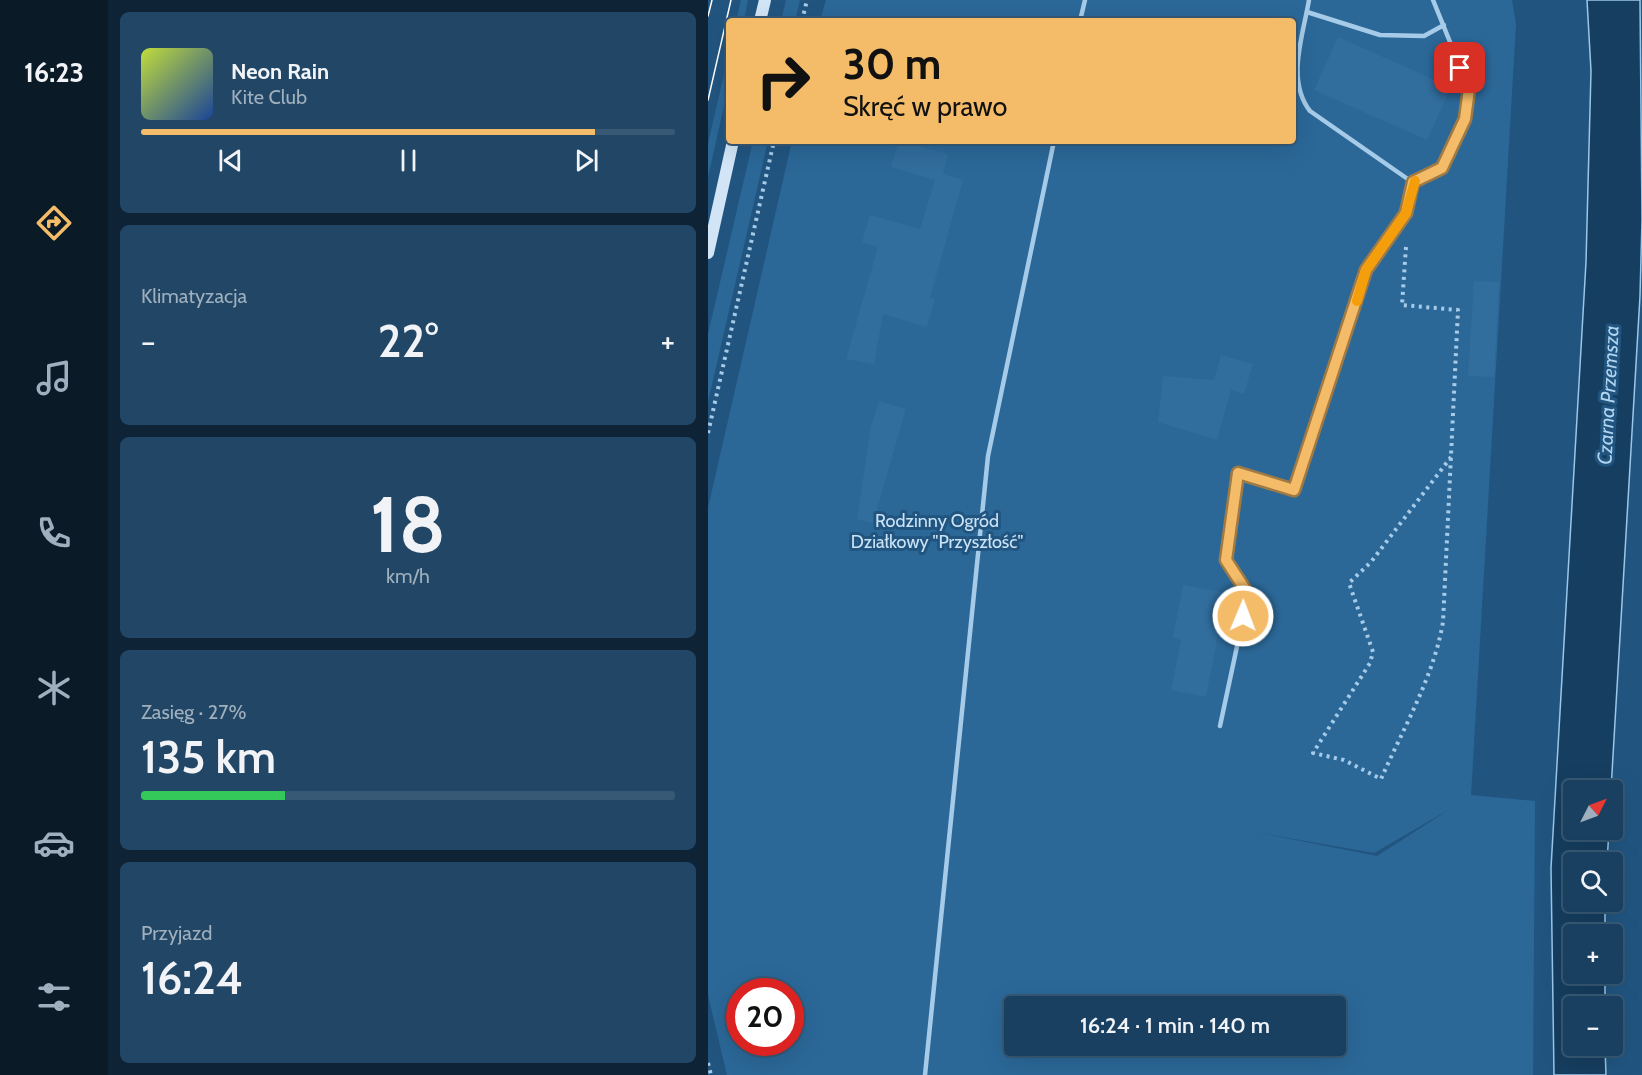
<!DOCTYPE html>
<html lang="pl">
<head>
<meta charset="utf-8">
<style>
  :root { --surface:#194060; --page:#224766; --text:#f1f3f6; --muted:#9fafbd; --line:#375975; --accent:#f4bc68 }
  body { margin:0; font-family:Cabin,sans-serif; background:var(--page); color:var(--text); height:100vh; display:flex; flex-direction:column; font-size:22px; white-space:nowrap }
  * { box-sizing:border-box; margin:0 }
  p { font-size:20px; color:var(--muted) }
  .icon { flex:none; width:33px; height:33px; fill:none; stroke:currentColor; stroke-width:2; stroke-linecap:round; stroke-linejoin:round }
  .map { position:relative; flex:1; overflow:hidden }
  .panel { display:flex; flex-direction:column; gap:12px; padding:12px; background:#0e2335; width:600px }
  .panel>* { flex:none }
  .banner { position:absolute; left:18px; top:18px; width:570px; height:126px; border-radius:6px; box-shadow:0 6px 24px #0002,0 0 0 2px var(--line); background:#f4bc68; color:#111; overflow:hidden }
  .needle { width:39px; rotate:48deg }
  .fabs { position:absolute; left:855px; top:780px; display:grid; gap:12px }
  .fabs a { display:grid; place-items:center; width:60px; height:60px; border-radius:6px; background:var(--surface); box-shadow:0 6px 24px #0002,0 0 0 2px var(--line); font-size:30px }
  .speed { position:absolute; left:18px; top:978px; display:flex; gap:12px; font-size:30px; font-weight:700; text-align:center }
  .speed>* { display:grid; place-content:center; width:78px; height:78px; border-radius:50%; background:var(--surface); box-shadow:0 6px 24px #0002,0 0 0 2px var(--line); line-height:1 }
  .speed .limit { border:9px solid #d22; background:#fff; color:#111 }
  .pin { position:absolute; display:grid; place-items:center; width:51px; height:51px; color:#fff; margin:-26px; border-radius:12px; box-shadow:0 3px 9px #0006 }
  .me { position:absolute; width:66px; margin:-33px; rotate:1deg; stroke-linejoin:round; filter:drop-shadow(0 0 4px #0008) }
  .turn { display:flex; align-items:center; gap:21px; height:126px; padding:0 18px; font-size:27px }
  .turn .icon { width:78px; height:78px; stroke-width:2.5 }
  .turn b { display:block; font-size:42px; line-height:51px }
  .big { font-size:45px; font-weight:600; line-height:1.1 }
  .panel .widget { flex:1; display:flex; flex-direction:column; justify-content:center; gap:9px; min-width:0; padding:0 21px; border-radius:9px; background:var(--page) }
  .panel .dial { align-items:center; gap:0 }
  .dial b { font-size:78px; line-height:1 }
  .song { display:flex; align-items:center; gap:18px }
  .cover { width:72px; height:72px; border-radius:9px; background:linear-gradient(135deg,hsl(70 70% 55%),hsl(220 70% 35%)) }
  .played { height:6px; border-radius:3px; background:linear-gradient(90deg,var(--accent) 85%,var(--line) 85%) }
  .keys { display:flex; justify-content:space-around; direction:ltr }
  .heat { display:flex; justify-content:space-between; align-items:center; font-size:33px; direction:ltr }
  .charge { height:9px; border-radius:4px; background:linear-gradient(90deg,#34c759 27%,var(--line) 0) }
  .trip { position:absolute; left:296px; top:996px; width:342px; height:60px; border-radius:6px; background:var(--surface); box-shadow:0 6px 24px #0002,0 0 0 2px var(--line); font-weight:600; line-height:60px; text-align:center }
  main { display:flex; flex:1; min-height:0 }
  .menu { display:flex; flex-direction:column; width:108px; justify-content:space-around; align-items:center; background:#0a1a26; color:var(--muted) }
  .menu .icon { width:42px; height:42px }
  .menu .active { color:var(--accent) }
  .menu b { font-size:27px; color:var(--text) }
  .map>svg:first-child { display:block }
  .green { fill:#2b6898; fill-rule:evenodd }
  .water { fill:#163e60; stroke:#9ac7e9; stroke-width:1.5 }
  .building { fill:#316d9d }
  .lines { fill:none; stroke-linecap:round; stroke-linejoin:round }
  .path { stroke:#a6cbe8; stroke-width:4; stroke-dasharray:3 4.5; stroke-linecap:butt }
  .lane { stroke:#a6cbe8; stroke-width:4.5 }
  .secondary { stroke:#d1e5f6; stroke-width:12 }
  .tram { stroke:#fff; stroke-width:1.5 }
  .route-casing { stroke:#9f7a44; stroke-width:15 }
  .route { stroke:#f4bc68; stroke-width:10 }
  .slow { stroke:#f59e0b; stroke-width:10 }
  .labels { text-anchor:middle; stroke-width:6; stroke-linejoin:round; paint-order:stroke }
  .park-label { font-size:18px; fill:#cae3f6; stroke:#215580 }
  .water-label { font-size:20px; font-style:italic; fill:#b2d5ef; stroke:#215580 }
</style>
</head>
<body>
<main>
<nav class="menu">
<b>16:23</b>
<svg class="icon active" aria-label="directions" viewBox="0 0 24 24"><path d="M12 3l9 9-9 9-9-9zM9 14v-3h6M13 9l2 2-2 2"/></svg>
<svg class="icon" aria-label="music" viewBox="0 0 24 24"><path d="M9 18V5l10-2v13"/><circle cx="6" cy="18" r="3"/><circle cx="16" cy="16" r="3"/></svg>
<svg class="icon" aria-label="phone" viewBox="0 0 24 24"><path d="M5 4h4l2 5-3 2q2 4 5 5l2-3 5 2v4C11 20 4 13 5 4z"/></svg>
<svg class="icon" aria-label="climate" viewBox="0 0 24 24"><path d="M12 3v18M4 7l16 10M4 17L20 7"/></svg>
<svg class="icon" aria-label="car" viewBox="0 0 24 24"><path d="M5 17H2v-5l4-1 3-4h7l3 4 3 1v5h-3M9 17h6M6 11h13"/><circle cx="7" cy="17" r="2"/><circle cx="17" cy="17" r="2"/></svg>
<svg class="icon" aria-label="filters" viewBox="0 0 24 24"><path d="M4 7h16M4 17h16"/><circle cx="9" cy="7" r="2"/><circle cx="15" cy="17" r="2"/></svg>
</nav>
<section class="panel">
<div class="widget">
<div class="song"><i class="cover"></i><div><b>Neon Rain</b><p>Kite Club</p></div></div>
<div class="played"></div>
<div class="keys"><svg class="icon" aria-label="previous" viewBox="0 0 24 24"><path d="M18 5L8 12l10 7zM5 5v14"/></svg><svg class="icon" aria-label="pause" viewBox="0 0 24 24"><path d="M8 5v14M16 5v14"/></svg><svg class="icon" aria-label="next" viewBox="0 0 24 24"><path d="M6 5l10 7-10 7zM19 5v14"/></svg></div>
</div>
<div class="widget"><p>Klimatyzacja</p>
<div class="heat"><a>−</a><b class="big">22°</b><a>+</a></div>
</div>
<div class="widget dial"><b>18</b><p>km/h</p></div>
<div class="widget"><p>Zasięg · 27%</p><b class="big">135 km</b><div class="charge"></div></div>
<div class="widget"><p>Przyjazd</p><b class="big">16:24</b></div>
</section>
<div class="map">
<svg width="934" height="1075" viewBox="0 0 934 1075">
  <rect width="100%" height="100%" fill="#215580"/>
  <g class="green">
    <polygon points="33,0 40,0 36,21 28,21"/>
    <polygon points="78,0 92,0 87,21 73,21"/>
    <path d="M 118,0 L 804,0 L 808,24 L 763,795 L 827,801 L 825,1075 L 19,1075 L 0,995 L 0,508 L 84,141 L 585,141 L 585,21 L 112,21 ZM 742,809 L 669,856 L 546,832 L 666,853 ZM 32,992 L 82,992 L 82,1042 L 32,1042 ZM 306,1006 L 627,1006 L 627,1046 L 306,1046 Z"/>
    <polygon points="21,52 21,84 0,177 0,144"/>
    <polygon points="45,141 60,141 0,402 0,334"/>
  </g>
  <polygon class="water" points="879,0 932,0 934,220 932,296 903,790 866,790 866,830 901,830 899,862 866,862 866,902 897,902 897,934 866,934 866,974 897,974 897,1006 866,1006 866,1046 897,1046 898,1075 846,1075 843,868 878,262 883,71"/>
  <g class="building">
    <polygon points="630,37 743,87 719,140 606,90"/>
    <polygon points="191,141 240,154 235,174 255,180 222,298 227,299 219,327 175,314 166,364 138,359 170,247 154,242 162,215 212,229 227,180 183,167"/>
    <polygon points="766,281 791,282 786,377 760,376"/>
    <polygon points="513,355 545,364 536,394 523,390 509,440 450,422 455,376 506,380"/>
    <polygon points="171,401 198,409 165,523 149,519 163,426"/>
    <polygon points="475,585 518,593 498,697 463,690 473,640 465,638"/>
  </g>
  <g class="lines">
    <g class="path">
      <polyline points="94,21 99,0"/>
      <path d="M 698,247 L 694,305 L 750,310 L 735,622 C 726,676 695,729 673,779 L 636,760 L 605,753 L 662,663 L 665,652 L 641,583 L 663,562 L 743,457"/>
      <polyline points="0,433 66,141"/>
      <polyline points="0,1063 3,1075"/>
    </g>
    <g class="lane">
      <path d="M 601,0 C 595,36 578,80 602,111 L 704,182 L 734,168 L 757,119 L 761,89 L 725,0"/>
      <polyline points="599,12 672,35 716,36 736,25"/>
      <polyline points="372,21 377,0"/>
      <polyline points="512,726 540,595 518,560 530,473 587,490 658,270 698,213 704,182"/>
      <polyline points="217,1075 280,456 346,141"/>
    </g>
    <g class="secondary">
      <polyline points="52,21 57,0"/>
      <polyline points="0,253 25,141"/>
    </g>
    <g class="tram">
      <polyline points="0,16 4,0"/>
      <polyline points="0,100 23,0"/>
    </g>
  </g>
  <g class="lines">
    <g class="route-casing">
      <polyline id="route" points="535,616 540,594 518,560 530,473 586,490 658,270 698,213 705,182 734,168 757,119 761,89 752,68"/>
    </g>
    <use href="#route" class="route"/>
    <polyline class="slow" points="649,301 658,270 698,213 707,181"/>
  </g>
  <g class="labels">
    <g class="park-label">
      <text x="229" y="527">Rodzinny Ogród<tspan x="229" dy="21">Działkowy "Przyszłość"</tspan></text>
    </g>
    <g class="water-label">
      <text transform="translate(900 395) rotate(-87)" y="7">Czarna Przemsza</text>
    </g>
  </g>
</svg>
<div class="fabs">
<a><svg class="needle" viewBox="-14 -14 28 28"><path d="M0-13l5 13h-10z" fill="#e53935"/><path d="M0 13l5-13h-10z" fill="#9fafbd"/></svg></a>
<a><svg class="icon" aria-label="search" viewBox="0 0 24 24"><circle cx="10" cy="10" r="6"/><path d="M15 15l6 6"/></svg></a>
<a>+</a>
<a>−</a>
</div>
<div class="speed"><div class="limit">20</div></div>
<div class="pin" style="left:752px;top:68px;background:#d93025"><svg class="icon" aria-label="arrive" viewBox="0 0 24 24"><path d="M6 21V4h12l-3 4 3 4H6"/></svg></div>
<svg class="me" style="left:535px;top:616px" viewBox="-20 -20 40 40"><circle r="17" fill="#f4bc68" stroke="#fff" stroke-width="3"/><path d="M0-11L8 9 0 5-8 9z" fill="#fff"/></svg>
<div class="trip">16:24 · 1 min · 140 m</div>
<div class="banner">
<div class="turn"><svg class="icon" aria-label="right" viewBox="0 0 24 24"><path d="M7 20v-9h11M14 6l5 5-5 5"/></svg><div><b>30 m</b>Skręć w prawo</div></div>
</div>
</div>
</main>
</body>
</html>
